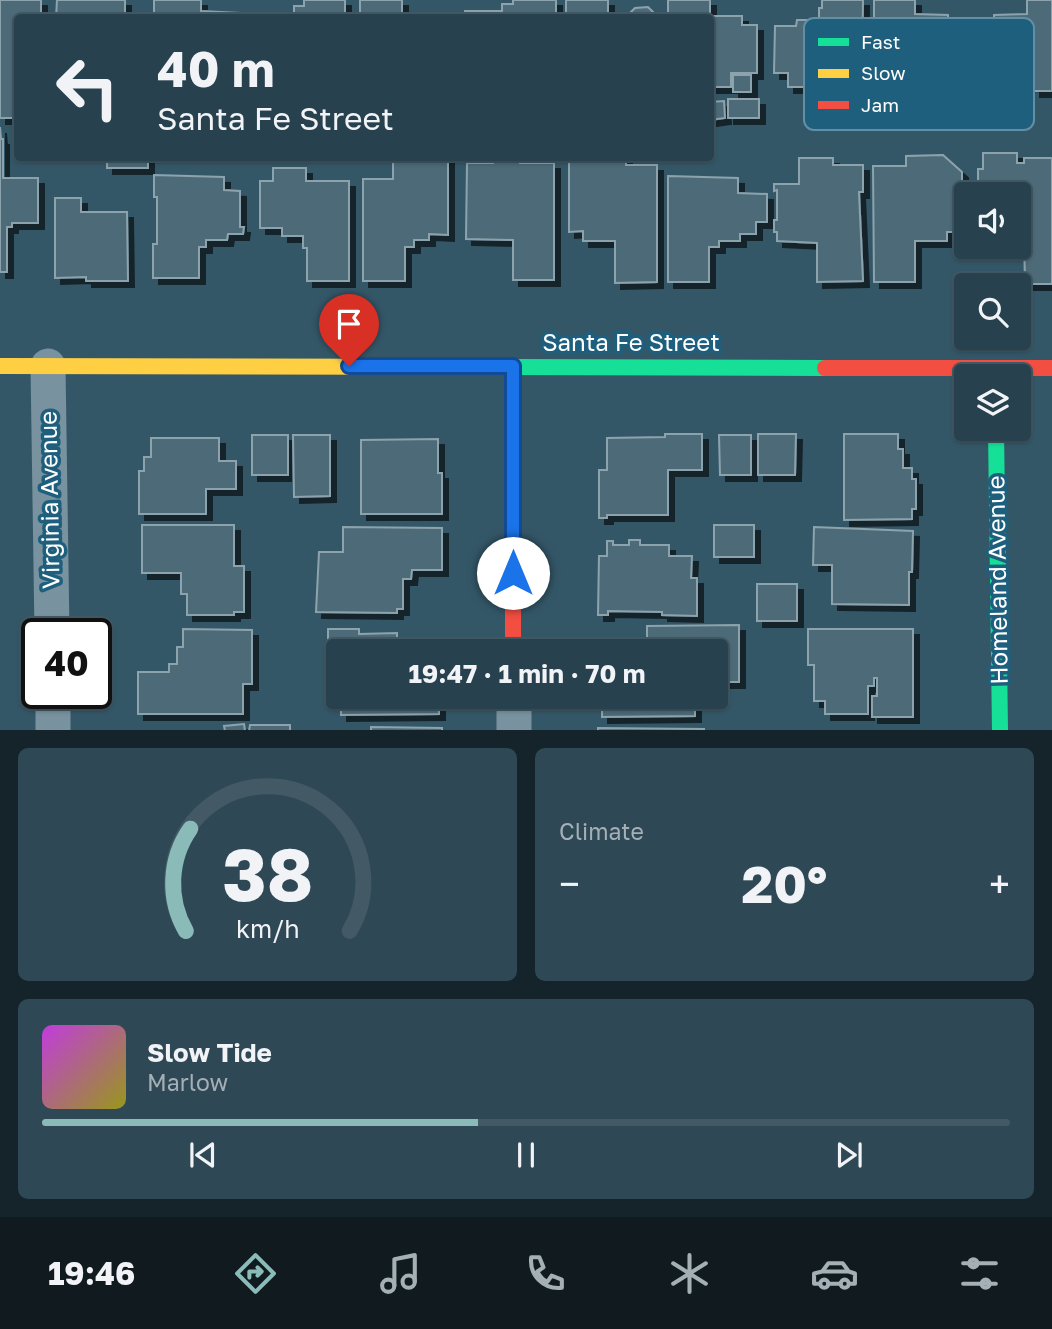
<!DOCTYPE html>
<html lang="en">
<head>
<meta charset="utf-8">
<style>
  :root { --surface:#27414e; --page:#2f4855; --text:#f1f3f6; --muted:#a4afb6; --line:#435a66; --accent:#8bbbb9 }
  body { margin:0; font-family:"Golos Text",sans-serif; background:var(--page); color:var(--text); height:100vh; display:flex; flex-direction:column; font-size:26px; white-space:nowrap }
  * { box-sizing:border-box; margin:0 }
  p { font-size:23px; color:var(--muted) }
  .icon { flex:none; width:38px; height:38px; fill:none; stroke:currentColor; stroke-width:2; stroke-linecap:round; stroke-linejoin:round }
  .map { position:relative; height:730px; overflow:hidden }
  .panel { display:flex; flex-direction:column; gap:18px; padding:18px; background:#15242b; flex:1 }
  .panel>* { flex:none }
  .banner { position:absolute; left:14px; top:14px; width:700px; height:147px; border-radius:7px; box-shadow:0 2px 5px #0004,0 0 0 2px var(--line); background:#27414e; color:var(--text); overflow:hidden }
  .tools { position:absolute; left:954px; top:182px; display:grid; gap:14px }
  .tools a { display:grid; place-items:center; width:77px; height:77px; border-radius:7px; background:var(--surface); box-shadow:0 2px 5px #0004,0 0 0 2px var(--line); font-size:35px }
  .speed { position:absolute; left:21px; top:618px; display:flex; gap:14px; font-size:35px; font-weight:700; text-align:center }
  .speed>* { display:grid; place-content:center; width:91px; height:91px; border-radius:50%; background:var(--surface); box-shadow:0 2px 5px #0004,0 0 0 2px var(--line); line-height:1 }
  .speed .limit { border:4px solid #111; border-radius:10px; background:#fff; color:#111 }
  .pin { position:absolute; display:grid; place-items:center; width:60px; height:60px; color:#fff; margin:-72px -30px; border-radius:50% 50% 50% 0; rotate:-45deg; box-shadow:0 0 7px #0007 }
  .pin .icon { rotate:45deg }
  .me { position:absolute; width:77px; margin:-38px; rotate:0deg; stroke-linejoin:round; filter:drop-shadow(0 0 5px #0008) }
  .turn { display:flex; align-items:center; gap:24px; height:147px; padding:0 28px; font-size:32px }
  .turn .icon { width:91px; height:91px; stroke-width:2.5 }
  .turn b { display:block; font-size:49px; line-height:60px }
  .big { font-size:52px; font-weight:700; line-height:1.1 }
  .panel .tile { flex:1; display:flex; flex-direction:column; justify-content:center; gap:10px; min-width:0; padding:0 24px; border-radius:10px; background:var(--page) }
  .panel .dial { align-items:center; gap:0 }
  .dial svg { height:182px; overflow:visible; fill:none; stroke:var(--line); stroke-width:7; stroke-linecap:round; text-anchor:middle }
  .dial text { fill:var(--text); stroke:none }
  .song { display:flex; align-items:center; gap:21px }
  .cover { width:84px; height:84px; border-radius:10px; background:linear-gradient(135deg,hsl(290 70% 55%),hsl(60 70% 35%)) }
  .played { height:7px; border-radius:4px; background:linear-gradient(90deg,var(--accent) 45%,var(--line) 45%) }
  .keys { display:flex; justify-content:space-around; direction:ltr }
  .heat { display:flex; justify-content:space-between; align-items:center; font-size:38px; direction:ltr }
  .panel .tiles { flex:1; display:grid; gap:18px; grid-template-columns:1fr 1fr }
  .tile:last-child { grid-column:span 2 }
  .trip { position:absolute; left:326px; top:639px; width:402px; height:70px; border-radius:7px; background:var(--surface); box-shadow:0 2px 5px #0004,0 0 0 2px var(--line); font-weight:700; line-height:70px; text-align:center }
  .menu { display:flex; height:112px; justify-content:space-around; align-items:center; background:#101a1f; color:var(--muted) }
  .menu .icon { width:49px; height:49px }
  .menu .active { color:var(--accent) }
  .menu b { font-size:32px; color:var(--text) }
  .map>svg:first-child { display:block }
  .building { fill:#4d6b78; stroke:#8ca3ad; stroke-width:2; filter:url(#shadow) }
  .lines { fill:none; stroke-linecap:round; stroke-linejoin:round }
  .street { stroke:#78929f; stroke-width:35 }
  .fast { stroke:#16e098; stroke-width:16 }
  .slow { stroke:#ffcf43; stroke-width:16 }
  .jam { stroke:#f24e42; stroke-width:16 }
  .route-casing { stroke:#114b97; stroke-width:18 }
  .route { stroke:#1a73e8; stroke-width:12 }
  .labels { text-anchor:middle; stroke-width:7; stroke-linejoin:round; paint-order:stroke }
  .street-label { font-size:24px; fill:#fff; stroke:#1e5f7e }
  .key { fill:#1e5f7e; stroke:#628fa5; stroke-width:2 }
  .key-label { font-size:19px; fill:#fff }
</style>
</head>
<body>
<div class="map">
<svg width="1052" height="731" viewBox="0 0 1052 731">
  <defs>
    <filter id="shadow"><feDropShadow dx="6" dy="6" stdDeviation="0" flood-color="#0009"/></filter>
  </defs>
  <rect width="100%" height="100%" fill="#345768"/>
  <g class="building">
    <polygon points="0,0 41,0 41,18 18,18 18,91 13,91 13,118 0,118"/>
    <polygon points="57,0 125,0 125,18 56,18"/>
    <polygon points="154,0 201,0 201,11 240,13 240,18 154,18"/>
    <polygon points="304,0 345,0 345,18 279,18 279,13 294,13 294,6 304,6"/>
    <polygon points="360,0 402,0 402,13 434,15 434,18 360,18"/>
    <polygon points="513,0 556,0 556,18 465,18 465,11 502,11 502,4 513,4"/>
    <polygon points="566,0 608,0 608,13 629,14 635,8 648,7 654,13 654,18 566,18"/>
    <polygon points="668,0 710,0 710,16 742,16 742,25 757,25 757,73 731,73 731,87 710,87 710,18 668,18"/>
    <polygon points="822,0 863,0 862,73 819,73 819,87 788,87 788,73 774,73 775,26 796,26 797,20 819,20 819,8 822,8"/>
    <polygon points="874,0 915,0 915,14 948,15 948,25 962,25 962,72 937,72 937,85 908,85 910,87 910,101 907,105 907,119 874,119"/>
    <polygon points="1027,0 1052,0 1052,91 1034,91 1034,85 1006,86 1006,73 980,73 980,25 994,25 994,15 1027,14"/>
    <rect x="733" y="75" width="18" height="17"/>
    <rect x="728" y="99" width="31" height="19"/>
    <polygon points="724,101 725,118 710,120 710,102"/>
    <polygon points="0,127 1,139 3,139 3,178 38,178 38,223 12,223 12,227 7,227 7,272 0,272"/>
    <polygon points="983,153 1017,153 1017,163 1024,163 1024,158 1052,158 1052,284 1025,284 1024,236 1018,236 1018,194 978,194 978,169 983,169"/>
    <polygon points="943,155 962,172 962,232 947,232 947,241 915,241 915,282 874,282 873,166 906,166 906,156"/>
    <rect x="107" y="158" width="41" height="10"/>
    <polygon points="393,158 448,158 448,235 429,234 429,240 414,240 414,247 405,247 405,281 363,281 363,179 393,179"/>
    <polygon points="493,158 520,158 520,163 554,163 554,280 513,280 513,240 466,239 467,163 493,163"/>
    <polygon points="569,158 626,158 626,165 657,165 657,282 615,283 615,241 583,241 583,231 569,232"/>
    <polygon points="799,158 833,158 833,165 863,165 863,192 859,192 863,281 817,282 817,243 777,241 777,232 774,232 774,220 777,220 777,190 774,191 774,184 799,184"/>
    <polygon points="273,168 306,168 306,181 349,181 349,281 307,281 307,248 303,248 303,236 282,236 282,228 260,228 260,181 273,181"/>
    <polygon points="154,175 224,177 224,190 240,191 240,227 244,227 243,234 228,234 227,240 206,240 206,247 199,247 199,278 153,278 153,244 157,244 157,197 154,197"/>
    <polygon points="668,176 738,178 738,193 767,194 767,222 756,222 756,234 740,234 740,241 719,241 719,247 709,247 709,282 668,282"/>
    <polygon points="55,198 81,198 81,212 127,212 128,281 86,281 86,277 55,278"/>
    <polygon points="665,434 702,434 702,470 668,470 668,515 607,515 607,518 599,518 599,470 607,470 607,438 665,437"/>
    <polygon points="758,434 796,434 795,475 758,475"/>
    <polygon points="844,434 898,434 898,449 903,449 903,468 912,468 912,479 916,479 916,509 912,509 912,519 844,520"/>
    <rect x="252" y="435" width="36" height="40"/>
    <polygon points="293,435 330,435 330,496 294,497"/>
    <polygon points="719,435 751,435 751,475 720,475"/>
    <polygon points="151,438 219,438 219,461 236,461 236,489 206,489 206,514 139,514 139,471 144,471 144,457 151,457"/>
    <polygon points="438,439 438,473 442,473 442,514 361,514 361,440"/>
    <polygon points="142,525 234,525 234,566 244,566 244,612 234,612 234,615 187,615 187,594 181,594 181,573 142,573"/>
    <rect x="714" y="525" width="40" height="32"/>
    <polygon points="343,527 442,528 442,570 412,570 411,579 403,579 403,609 397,609 397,613 316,612 319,552 343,552"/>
    <polygon points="814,527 913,531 912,572 909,572 909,605 832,604 832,565 813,565"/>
    <polygon points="629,540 640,540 640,545 669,545 669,556 692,556 691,578 697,578 697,616 662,615 662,612 608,611 608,615 598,615 599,556 607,556 607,541 613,541 613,545 629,545"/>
    <rect x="757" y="584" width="40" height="37"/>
    <polygon points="739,625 739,682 716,682 716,651 642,651 642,647 647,647 647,626"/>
    <polygon points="183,629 252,630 252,684 243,684 243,714 138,714 138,672 169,672 169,664 177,664 177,647 183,647"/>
    <polygon points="328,629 359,629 359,634 397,633 397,648 404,648 404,651 338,651 338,665 328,665"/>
    <polygon points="808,629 913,629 913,717 872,717 872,696 877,696 877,678 874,678 874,686 868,686 868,714 825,714 825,701 814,701 814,665 808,665"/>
    <polygon points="341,696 439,696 439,714 341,715"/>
    <polygon points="602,696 695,696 695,716 602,717"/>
    <polygon points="244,724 245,731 225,731 224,726"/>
    <polygon points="250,725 290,725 290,731 249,731"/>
    <polygon points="371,727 442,728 442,731 371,731"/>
    <polygon points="598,728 704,729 704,731 598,731"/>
  </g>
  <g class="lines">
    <g class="street">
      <polyline points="48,366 52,634"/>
      <polyline points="53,693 53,731"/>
      <polyline points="514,696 514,731"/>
    </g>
    <g class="fast">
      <polyline points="497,367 825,368"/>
      <polyline points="996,429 1000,731"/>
    </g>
    <polyline class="slow" points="0,366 497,367"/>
    <g class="jam">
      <polyline points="513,366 513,651"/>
      <polyline points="825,368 1052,368"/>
    </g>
  </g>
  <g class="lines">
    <g class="route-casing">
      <polyline id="route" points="349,366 513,366 513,573"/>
    </g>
    <use href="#route" class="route"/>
  </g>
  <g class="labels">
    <g class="street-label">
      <text x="631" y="351">Santa Fe Street</text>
      <text transform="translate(50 500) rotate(-91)" y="8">Virginia Avenue</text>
      <text transform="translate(998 580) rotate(-91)" y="8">Homeland Avenue</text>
    </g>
  </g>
  <rect x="804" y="18" width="230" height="112" rx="10" class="key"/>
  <rect x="818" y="38" width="31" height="8" fill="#16e098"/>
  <rect x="818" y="69" width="31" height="9" fill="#ffcf43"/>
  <rect x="818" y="101" width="31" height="8" fill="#f24e42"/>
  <g class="key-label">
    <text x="861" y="49">Fast</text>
    <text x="861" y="80">Slow</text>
    <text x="861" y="112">Jam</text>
  </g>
</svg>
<div class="tools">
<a><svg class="icon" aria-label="sound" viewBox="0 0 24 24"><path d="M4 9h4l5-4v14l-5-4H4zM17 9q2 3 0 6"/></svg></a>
<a><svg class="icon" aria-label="search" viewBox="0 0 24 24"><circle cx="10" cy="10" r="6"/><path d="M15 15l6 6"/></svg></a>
<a><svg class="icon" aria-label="layers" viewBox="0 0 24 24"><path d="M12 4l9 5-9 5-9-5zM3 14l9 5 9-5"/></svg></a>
</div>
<div class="speed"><div class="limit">40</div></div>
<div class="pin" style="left:349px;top:366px;background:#d93025"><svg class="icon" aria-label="arrive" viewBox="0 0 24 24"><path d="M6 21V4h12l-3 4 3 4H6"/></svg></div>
<svg class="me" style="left:513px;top:573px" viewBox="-20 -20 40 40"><circle r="19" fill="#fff"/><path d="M0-13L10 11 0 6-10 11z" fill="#1a73e8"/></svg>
<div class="trip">19:47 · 1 min · 70 m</div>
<div class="banner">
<div class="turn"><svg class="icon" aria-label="left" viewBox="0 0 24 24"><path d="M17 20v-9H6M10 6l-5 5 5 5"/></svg><div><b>40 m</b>Santa Fe Street</div></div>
</div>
</div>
<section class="panel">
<div class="tiles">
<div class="tile dial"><svg viewBox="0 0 100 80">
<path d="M14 69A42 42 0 1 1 86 69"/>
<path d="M14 69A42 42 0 0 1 16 24" stroke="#8bbbb9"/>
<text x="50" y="56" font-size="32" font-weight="700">38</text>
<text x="50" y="72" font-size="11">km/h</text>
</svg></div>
<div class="tile"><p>Climate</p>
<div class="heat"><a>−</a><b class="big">20°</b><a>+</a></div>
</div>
<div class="tile">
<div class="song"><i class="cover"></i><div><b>Slow Tide</b><p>Marlow</p></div></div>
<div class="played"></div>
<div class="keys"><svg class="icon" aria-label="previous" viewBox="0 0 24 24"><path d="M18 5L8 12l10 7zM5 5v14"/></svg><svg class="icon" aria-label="pause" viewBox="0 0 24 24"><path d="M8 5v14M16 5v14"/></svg><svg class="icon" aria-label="next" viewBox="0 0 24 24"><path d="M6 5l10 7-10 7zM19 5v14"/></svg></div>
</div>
</div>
</section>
<nav class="menu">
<b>19:46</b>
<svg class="icon active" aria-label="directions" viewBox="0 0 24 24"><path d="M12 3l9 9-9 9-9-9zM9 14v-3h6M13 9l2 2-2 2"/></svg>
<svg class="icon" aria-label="music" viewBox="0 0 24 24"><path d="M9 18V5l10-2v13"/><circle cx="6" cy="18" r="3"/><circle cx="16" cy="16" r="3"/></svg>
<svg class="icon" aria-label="phone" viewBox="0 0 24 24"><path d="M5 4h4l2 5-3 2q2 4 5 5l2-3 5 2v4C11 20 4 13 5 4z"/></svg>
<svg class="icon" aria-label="climate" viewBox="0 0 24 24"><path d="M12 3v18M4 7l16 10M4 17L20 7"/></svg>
<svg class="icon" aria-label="car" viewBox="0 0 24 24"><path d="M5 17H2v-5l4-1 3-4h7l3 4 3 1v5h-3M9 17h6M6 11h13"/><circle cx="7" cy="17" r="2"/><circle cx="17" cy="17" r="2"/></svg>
<svg class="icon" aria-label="filters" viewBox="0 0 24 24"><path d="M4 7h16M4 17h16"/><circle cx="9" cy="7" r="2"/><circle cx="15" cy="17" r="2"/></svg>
</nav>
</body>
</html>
